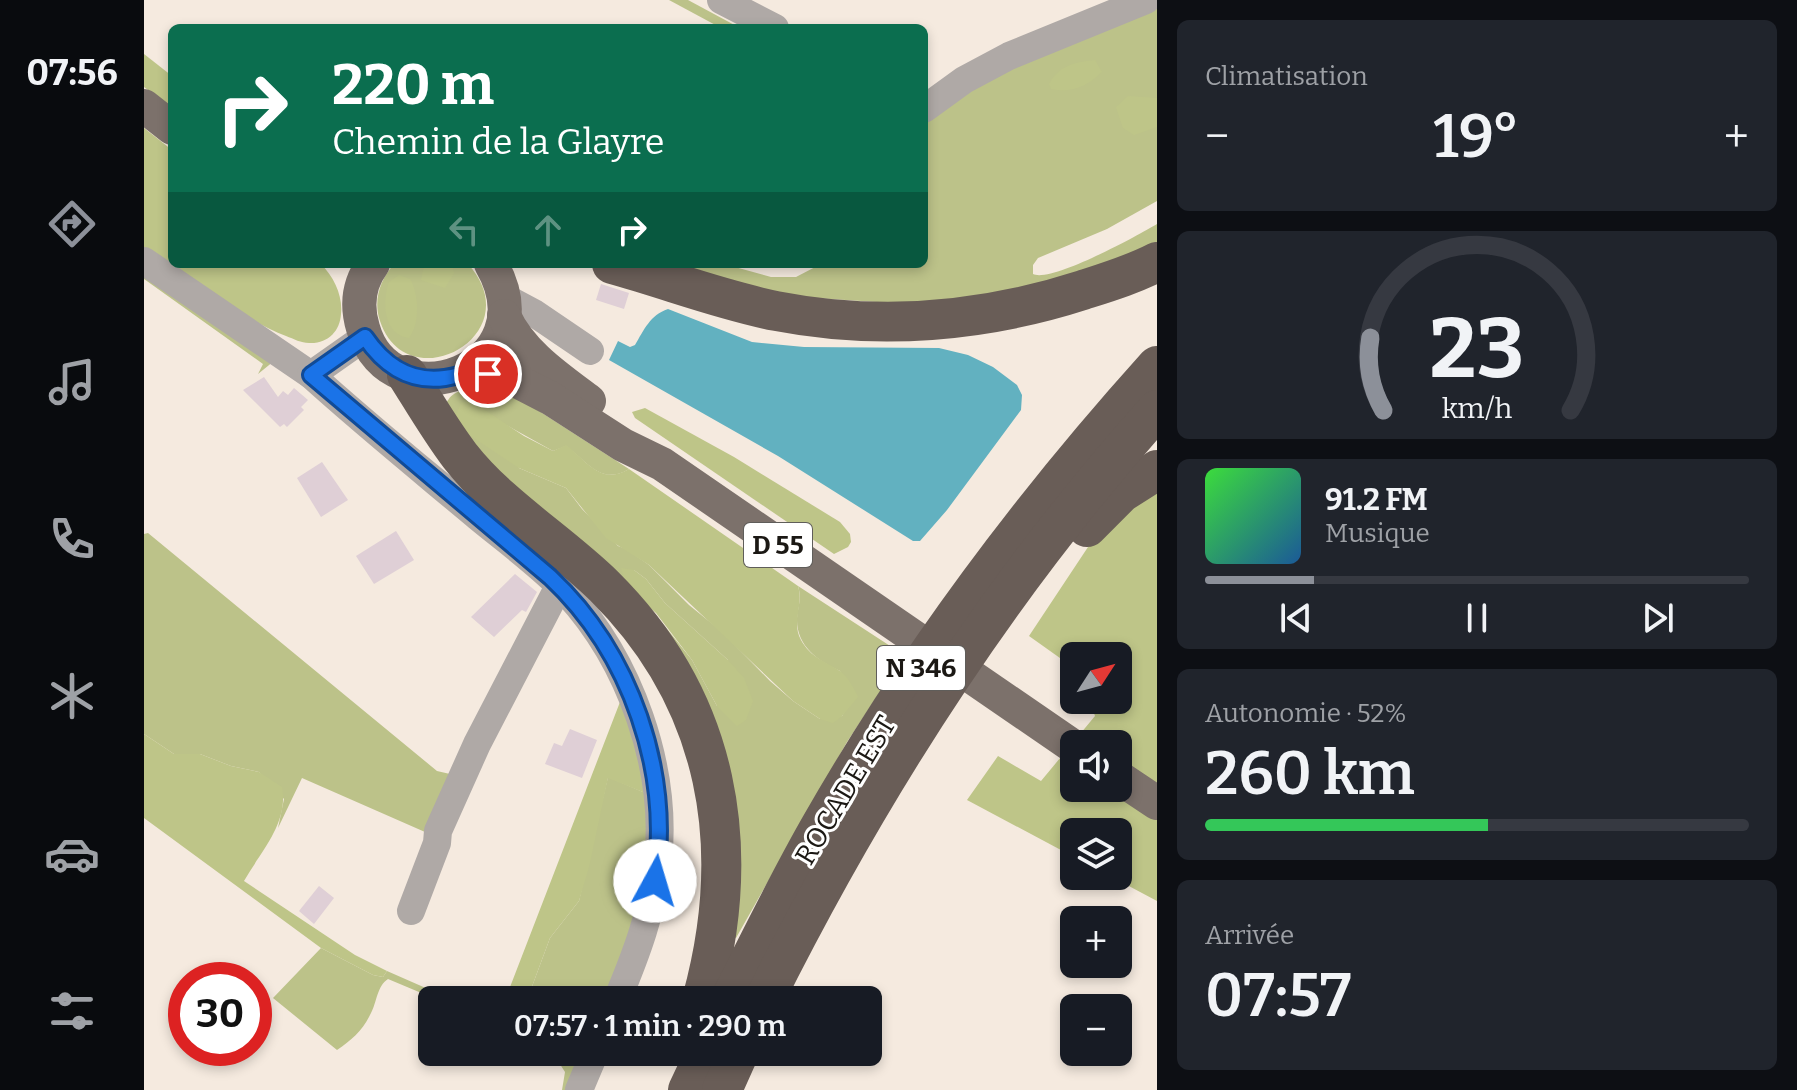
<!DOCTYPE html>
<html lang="fr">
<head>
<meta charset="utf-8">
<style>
  :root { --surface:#171b24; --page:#20242c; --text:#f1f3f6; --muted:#9ea1a6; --line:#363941; --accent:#8c9099 }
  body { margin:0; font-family:Bitter,serif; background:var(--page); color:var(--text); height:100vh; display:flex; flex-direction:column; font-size:30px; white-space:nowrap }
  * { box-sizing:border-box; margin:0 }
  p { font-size:26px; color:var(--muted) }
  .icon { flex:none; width:44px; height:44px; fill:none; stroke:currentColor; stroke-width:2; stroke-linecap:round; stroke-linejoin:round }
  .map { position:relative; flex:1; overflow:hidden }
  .details { display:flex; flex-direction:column; gap:20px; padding:20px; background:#0d0f14; width:640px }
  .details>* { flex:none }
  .top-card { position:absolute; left:24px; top:24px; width:760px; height:244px; border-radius:12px; box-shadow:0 4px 12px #0003; background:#0b6e4f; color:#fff; overflow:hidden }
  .needle { width:52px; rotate:54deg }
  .controls { position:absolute; left:916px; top:642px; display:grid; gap:16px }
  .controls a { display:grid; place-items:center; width:72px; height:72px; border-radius:12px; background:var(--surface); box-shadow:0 4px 12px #0003; font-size:40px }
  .speed { position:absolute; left:24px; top:962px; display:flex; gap:16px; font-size:40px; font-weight:700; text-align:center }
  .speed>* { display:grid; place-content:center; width:104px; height:104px; border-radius:50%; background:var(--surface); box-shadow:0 4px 12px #0003; line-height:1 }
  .speed .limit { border:12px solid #d22; background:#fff; color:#111 }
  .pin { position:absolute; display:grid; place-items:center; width:68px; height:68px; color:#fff; margin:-34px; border:4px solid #fff; border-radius:50%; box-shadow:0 2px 8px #0007 }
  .me { position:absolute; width:88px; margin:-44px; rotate:6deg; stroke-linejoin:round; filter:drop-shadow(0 0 6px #0008) }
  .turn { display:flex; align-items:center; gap:28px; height:168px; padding:0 32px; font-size:36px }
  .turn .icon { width:104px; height:104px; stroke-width:2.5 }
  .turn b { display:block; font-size:56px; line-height:68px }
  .lanes { display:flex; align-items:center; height:76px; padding:0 32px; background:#0003; justify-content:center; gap:40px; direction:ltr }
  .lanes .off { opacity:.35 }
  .big { font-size:60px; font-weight:600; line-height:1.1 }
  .details .tile { flex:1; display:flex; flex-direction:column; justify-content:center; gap:12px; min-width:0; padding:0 28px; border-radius:12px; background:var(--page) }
  .details .dial { align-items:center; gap:0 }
  .dial svg { height:208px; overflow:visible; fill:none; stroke:var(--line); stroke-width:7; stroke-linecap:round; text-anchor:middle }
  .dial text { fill:var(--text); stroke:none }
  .song { display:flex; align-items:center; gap:24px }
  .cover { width:96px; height:96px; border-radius:12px; background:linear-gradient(135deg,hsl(120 70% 55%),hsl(210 70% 35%)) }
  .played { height:8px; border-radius:4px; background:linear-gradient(90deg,var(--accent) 20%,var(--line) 20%) }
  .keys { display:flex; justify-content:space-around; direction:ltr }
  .heat { display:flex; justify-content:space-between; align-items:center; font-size:44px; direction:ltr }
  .charge { height:12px; border-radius:6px; background:linear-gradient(90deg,#34c759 52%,var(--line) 0) }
  .trip { position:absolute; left:274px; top:986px; width:464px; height:80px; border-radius:12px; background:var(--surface); box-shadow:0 4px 12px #0003; font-weight:600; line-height:80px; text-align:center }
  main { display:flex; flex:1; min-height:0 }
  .tabs { display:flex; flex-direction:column; width:144px; justify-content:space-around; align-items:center; background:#090b0e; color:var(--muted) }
  .tabs .icon { width:56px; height:56px }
  .tabs .on { color:var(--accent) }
  .tabs b { font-size:36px; color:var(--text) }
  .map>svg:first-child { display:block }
  .green { fill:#bcc289; fill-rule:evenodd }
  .forest { fill:#bec588; fill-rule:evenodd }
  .water { fill:#62b1c0 }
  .building { fill:#dfcfd6 }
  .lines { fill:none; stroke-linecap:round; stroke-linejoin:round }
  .minor { stroke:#afa9a6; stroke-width:28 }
  .major { stroke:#7c716b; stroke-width:34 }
  .highway { stroke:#695d57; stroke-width:40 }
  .route-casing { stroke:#114b97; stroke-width:20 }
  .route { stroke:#1a73e8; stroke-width:14 }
  .labels { text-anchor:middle; stroke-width:6; stroke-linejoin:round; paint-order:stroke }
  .shield { fill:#fff; stroke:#5f5d5a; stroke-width:2 }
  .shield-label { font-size:26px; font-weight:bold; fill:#1b1814 }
  .street-label { font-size:28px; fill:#1b1814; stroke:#fff }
</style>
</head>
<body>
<main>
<nav class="tabs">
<b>07:56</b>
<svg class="icon on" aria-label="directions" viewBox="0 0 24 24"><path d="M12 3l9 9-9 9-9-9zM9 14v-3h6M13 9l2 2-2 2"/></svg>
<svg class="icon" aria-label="music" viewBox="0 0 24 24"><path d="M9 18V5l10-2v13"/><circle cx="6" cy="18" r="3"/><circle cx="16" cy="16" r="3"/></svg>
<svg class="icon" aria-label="phone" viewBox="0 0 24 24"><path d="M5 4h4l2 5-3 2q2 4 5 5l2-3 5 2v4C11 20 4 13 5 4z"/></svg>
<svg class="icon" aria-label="climate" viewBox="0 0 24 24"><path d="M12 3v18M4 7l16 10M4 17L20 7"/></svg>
<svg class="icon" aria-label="car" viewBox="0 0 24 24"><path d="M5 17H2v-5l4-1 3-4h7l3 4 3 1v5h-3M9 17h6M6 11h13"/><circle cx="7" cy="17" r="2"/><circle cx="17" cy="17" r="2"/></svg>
<svg class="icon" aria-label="filters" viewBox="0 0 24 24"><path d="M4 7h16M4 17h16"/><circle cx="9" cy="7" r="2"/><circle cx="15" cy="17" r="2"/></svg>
</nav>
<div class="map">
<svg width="1013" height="1090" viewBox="0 0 1013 1090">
  <rect width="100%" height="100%" fill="#f5eadf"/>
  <g class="green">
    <polygon points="525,0 544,0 596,28 577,28"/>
    <path d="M 1013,5 L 1013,201 L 963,229 L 894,258 L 889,265 L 889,274 C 907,283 993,236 1013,224 L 1013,244 L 910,286 L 795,306 L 624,295 L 516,264 L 580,264 L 627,277 L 652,277 L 677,264 L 780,264 L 780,119 L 819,88 Z"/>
    <path d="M 250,264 L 284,264 L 280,267 L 324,264 C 388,335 263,402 236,321 C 229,300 236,280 250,264 Z"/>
    <polygon points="0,270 130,361 114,374 119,364 0,279"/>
    <path d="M 329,387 L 364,391 L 485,469 C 457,486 444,462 422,446 L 409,451 L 362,425 L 375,468 L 422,488 L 438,509 L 474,546 L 482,549 L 505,565 L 545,605 L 577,631 L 626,681 L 649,701 L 676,719 L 698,716 L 705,704 L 696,671 C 674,661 652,646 653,618 C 654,606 658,599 654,586 L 760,655 L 703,742 L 592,938 L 584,936 L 573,741 L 345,468 L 300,409 C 305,393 314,391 329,387 ZM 490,570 L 502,579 L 521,603 L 584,660 L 573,706 L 548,660 L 503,604 Z"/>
    <polygon points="4,533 293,771 306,774 281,832 158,778 134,828 140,799 115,772 87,766 56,754 30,754 0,734 0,534"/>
    <polygon points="464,777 506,795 500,897 464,1000 383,1000 406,938 435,901"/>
    <path d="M 177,948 L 229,975 L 239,977 L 243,971 L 309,1000 L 294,1000 L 244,979 C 233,986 233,1002 227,1013 C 219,1030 208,1040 193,1050 L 129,998 Z"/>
    <polygon points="403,1052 442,1052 425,1090 418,1090 421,1072 412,1058"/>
  </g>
  <g class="forest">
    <polygon points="0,54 28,76 28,108 0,87"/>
    <path d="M 951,60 L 958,72 C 942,87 928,93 907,89 L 905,84 C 914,66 931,62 951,60 Z"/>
    <polygon points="984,96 1013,98 1013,127 990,135 979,128 972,107"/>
    <path d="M 0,128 L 28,150 L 28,264 L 177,264 C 190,277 199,296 197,314 C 196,331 184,344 165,343 C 157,343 150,339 142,336 C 91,315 46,281 0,250 Z"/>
    <polygon points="284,264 308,265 310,273 301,288 277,280 280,267"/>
    <path d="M 255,275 L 266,279 C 275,294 276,323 265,338 C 239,335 238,301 245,282 Z"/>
    <path d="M 327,401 L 380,436 L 409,451 L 422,445 C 443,461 457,486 485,469 L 654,586 C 660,605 647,622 657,640 C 667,658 681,661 696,671 C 704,677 709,687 714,697 L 698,716 L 689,723 L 676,719 L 649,701 L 505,565 L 462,538 L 422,488 L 375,468 L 321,432 L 312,415 L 317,403 Z"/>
    <polygon points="501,408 590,457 696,522 706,534 707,542 704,547 690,554 491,418 488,412"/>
    <path d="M 1013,485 L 1013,901 L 966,876 L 974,876 L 974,832 L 930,832 L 930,857 L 823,800 L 854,756 L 897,781 L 951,716 L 945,700 L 974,700 L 974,656 L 930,656 L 930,668 L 885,636 L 946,544 ZM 930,744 L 974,744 L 974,788 L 930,788 Z"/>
    <polygon points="477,568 490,570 502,579 521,603 584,660 600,678 609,701 602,720 593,726 573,706 548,660 512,613 483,588"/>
    <polygon points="476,702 493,742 506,795 464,778 445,867 435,901 406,938 383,1000 361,1000"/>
    <path d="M 0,734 L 30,754 L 56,754 L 87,766 L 115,772 L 138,787 C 145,823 117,851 100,881 L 211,955 L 243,971 L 239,977 L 229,975 L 177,948 L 0,818 Z"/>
  </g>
  <path class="water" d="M 524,309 L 608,342 L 660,347 L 795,348 L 824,355 L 849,367 L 873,385 L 878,395 L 877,410 L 803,510 L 776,541 L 769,541 L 634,456 L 465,360 L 474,341 L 486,347 L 491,345 C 500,330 506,315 524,309 Z"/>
  <g class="building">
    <polygon points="457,284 485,293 480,309 452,300"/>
    <polygon points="120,377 134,397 139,391 144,395 150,388 164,400 157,407 160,410 143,427 140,424 136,427 99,390"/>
    <polygon points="178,462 204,500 177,517 153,478"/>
    <polygon points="252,531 270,560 230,584 212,556"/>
    <polygon points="371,574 393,592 382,612 378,610 350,637 327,617"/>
    <polygon points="426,729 453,740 438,778 401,764 410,743 418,746"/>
    <polygon points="175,886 190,898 170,924 155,911"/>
  </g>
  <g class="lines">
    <g class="minor">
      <polyline points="577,0 631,28"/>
      <polyline points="780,109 820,80 865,56 1002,0"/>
      <polyline points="0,261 167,375"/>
      <polyline points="360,297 390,313 446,351"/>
      <path d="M 221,337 L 167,375 C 221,424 278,470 334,517 C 363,541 395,564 422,592 C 486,661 524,767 514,861 C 509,910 492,955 473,1000"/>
      <polyline points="267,911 293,843 294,831 333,744 415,586"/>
      <polyline points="435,1090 451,1052"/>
    </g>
    <g class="major">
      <polyline points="0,106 28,128"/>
      <path d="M 229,264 C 215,283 212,305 219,328 C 246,426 408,369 347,264"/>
      <path d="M 360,316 C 377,353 413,377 445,401"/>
      <polyline points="323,371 365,377 406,398 479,445 518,464 930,747"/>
      <polyline points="974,777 1013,803"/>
    </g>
    <g class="highway">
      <path d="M 468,264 C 523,279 576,300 632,311 C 735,331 840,322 939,290 C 964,282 990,274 1013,262"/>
      <path d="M 263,375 C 280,402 297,431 316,456 C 355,506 415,542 460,586 C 576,701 600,847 558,1000"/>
      <polyline points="943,527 977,493 1013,470"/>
      <path d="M 586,1000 C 615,942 644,883 676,827 C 770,662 886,507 1013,366"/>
      <path d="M 620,1000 C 726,788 854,587 1013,410"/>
      <polyline points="544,1090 562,1052"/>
      <polyline points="578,1090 595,1052"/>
    </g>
  </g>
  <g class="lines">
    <g class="route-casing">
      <path id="route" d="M 344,374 C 319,370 322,375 301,378 C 265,383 240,365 221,337 L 167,375 L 406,577 C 487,653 528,772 511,881"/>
    </g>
    <use href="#route" class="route"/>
  </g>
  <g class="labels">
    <g class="shield">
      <rect x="600" y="523" width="68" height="44" rx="6"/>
      <rect x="733" y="646" width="88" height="44" rx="6"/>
    </g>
    <g class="shield-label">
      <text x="634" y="554">D 55</text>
      <text x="777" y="677">N 346</text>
    </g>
    <g class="street-label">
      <text transform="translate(701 790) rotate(-59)" y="10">ROCADE EST</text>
    </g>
  </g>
</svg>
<div class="controls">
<a><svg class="needle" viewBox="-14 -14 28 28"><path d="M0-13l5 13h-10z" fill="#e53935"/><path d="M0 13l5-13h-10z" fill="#9ea1a6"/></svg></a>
<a><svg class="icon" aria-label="sound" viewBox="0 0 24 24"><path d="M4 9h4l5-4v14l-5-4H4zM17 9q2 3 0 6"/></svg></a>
<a><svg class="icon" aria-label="layers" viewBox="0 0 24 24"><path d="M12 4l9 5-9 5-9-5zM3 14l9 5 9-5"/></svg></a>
<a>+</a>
<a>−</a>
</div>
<div class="speed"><div class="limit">30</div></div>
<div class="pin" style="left:344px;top:374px;background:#d93025"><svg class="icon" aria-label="arrive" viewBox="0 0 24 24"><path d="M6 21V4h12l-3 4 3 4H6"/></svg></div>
<svg class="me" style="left:511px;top:881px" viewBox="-20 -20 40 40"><circle r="19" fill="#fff"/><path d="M0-13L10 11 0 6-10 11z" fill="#1a73e8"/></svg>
<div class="trip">07:57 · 1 min · 290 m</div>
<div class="top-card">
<div class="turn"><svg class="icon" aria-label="right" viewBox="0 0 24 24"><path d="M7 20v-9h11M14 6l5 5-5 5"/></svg><div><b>220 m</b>Chemin de la Glayre</div></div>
<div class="lanes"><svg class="icon off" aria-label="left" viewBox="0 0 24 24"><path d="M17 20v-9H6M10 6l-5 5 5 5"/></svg><svg class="icon off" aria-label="ahead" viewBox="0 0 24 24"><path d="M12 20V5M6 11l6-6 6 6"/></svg><svg class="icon" aria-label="right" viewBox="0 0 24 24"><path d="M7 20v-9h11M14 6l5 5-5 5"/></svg></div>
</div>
</div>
<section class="details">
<div class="tile"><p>Climatisation</p>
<div class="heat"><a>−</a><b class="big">19°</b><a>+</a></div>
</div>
<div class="tile dial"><svg viewBox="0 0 100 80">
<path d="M14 69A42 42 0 1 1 86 69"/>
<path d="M14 69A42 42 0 0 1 9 41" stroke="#8c9099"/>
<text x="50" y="56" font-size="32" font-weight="700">23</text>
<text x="50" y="72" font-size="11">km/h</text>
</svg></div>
<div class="tile">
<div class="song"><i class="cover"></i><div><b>91.2 FM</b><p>Musique</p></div></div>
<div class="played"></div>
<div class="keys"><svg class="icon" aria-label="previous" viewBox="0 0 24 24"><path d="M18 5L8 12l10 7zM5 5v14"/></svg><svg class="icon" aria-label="pause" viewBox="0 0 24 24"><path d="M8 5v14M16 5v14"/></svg><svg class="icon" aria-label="next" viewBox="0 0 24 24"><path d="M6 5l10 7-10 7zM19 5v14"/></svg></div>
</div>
<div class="tile"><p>Autonomie · 52%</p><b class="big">260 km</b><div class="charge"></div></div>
<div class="tile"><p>Arrivée</p><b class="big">07:57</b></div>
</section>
</main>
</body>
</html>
